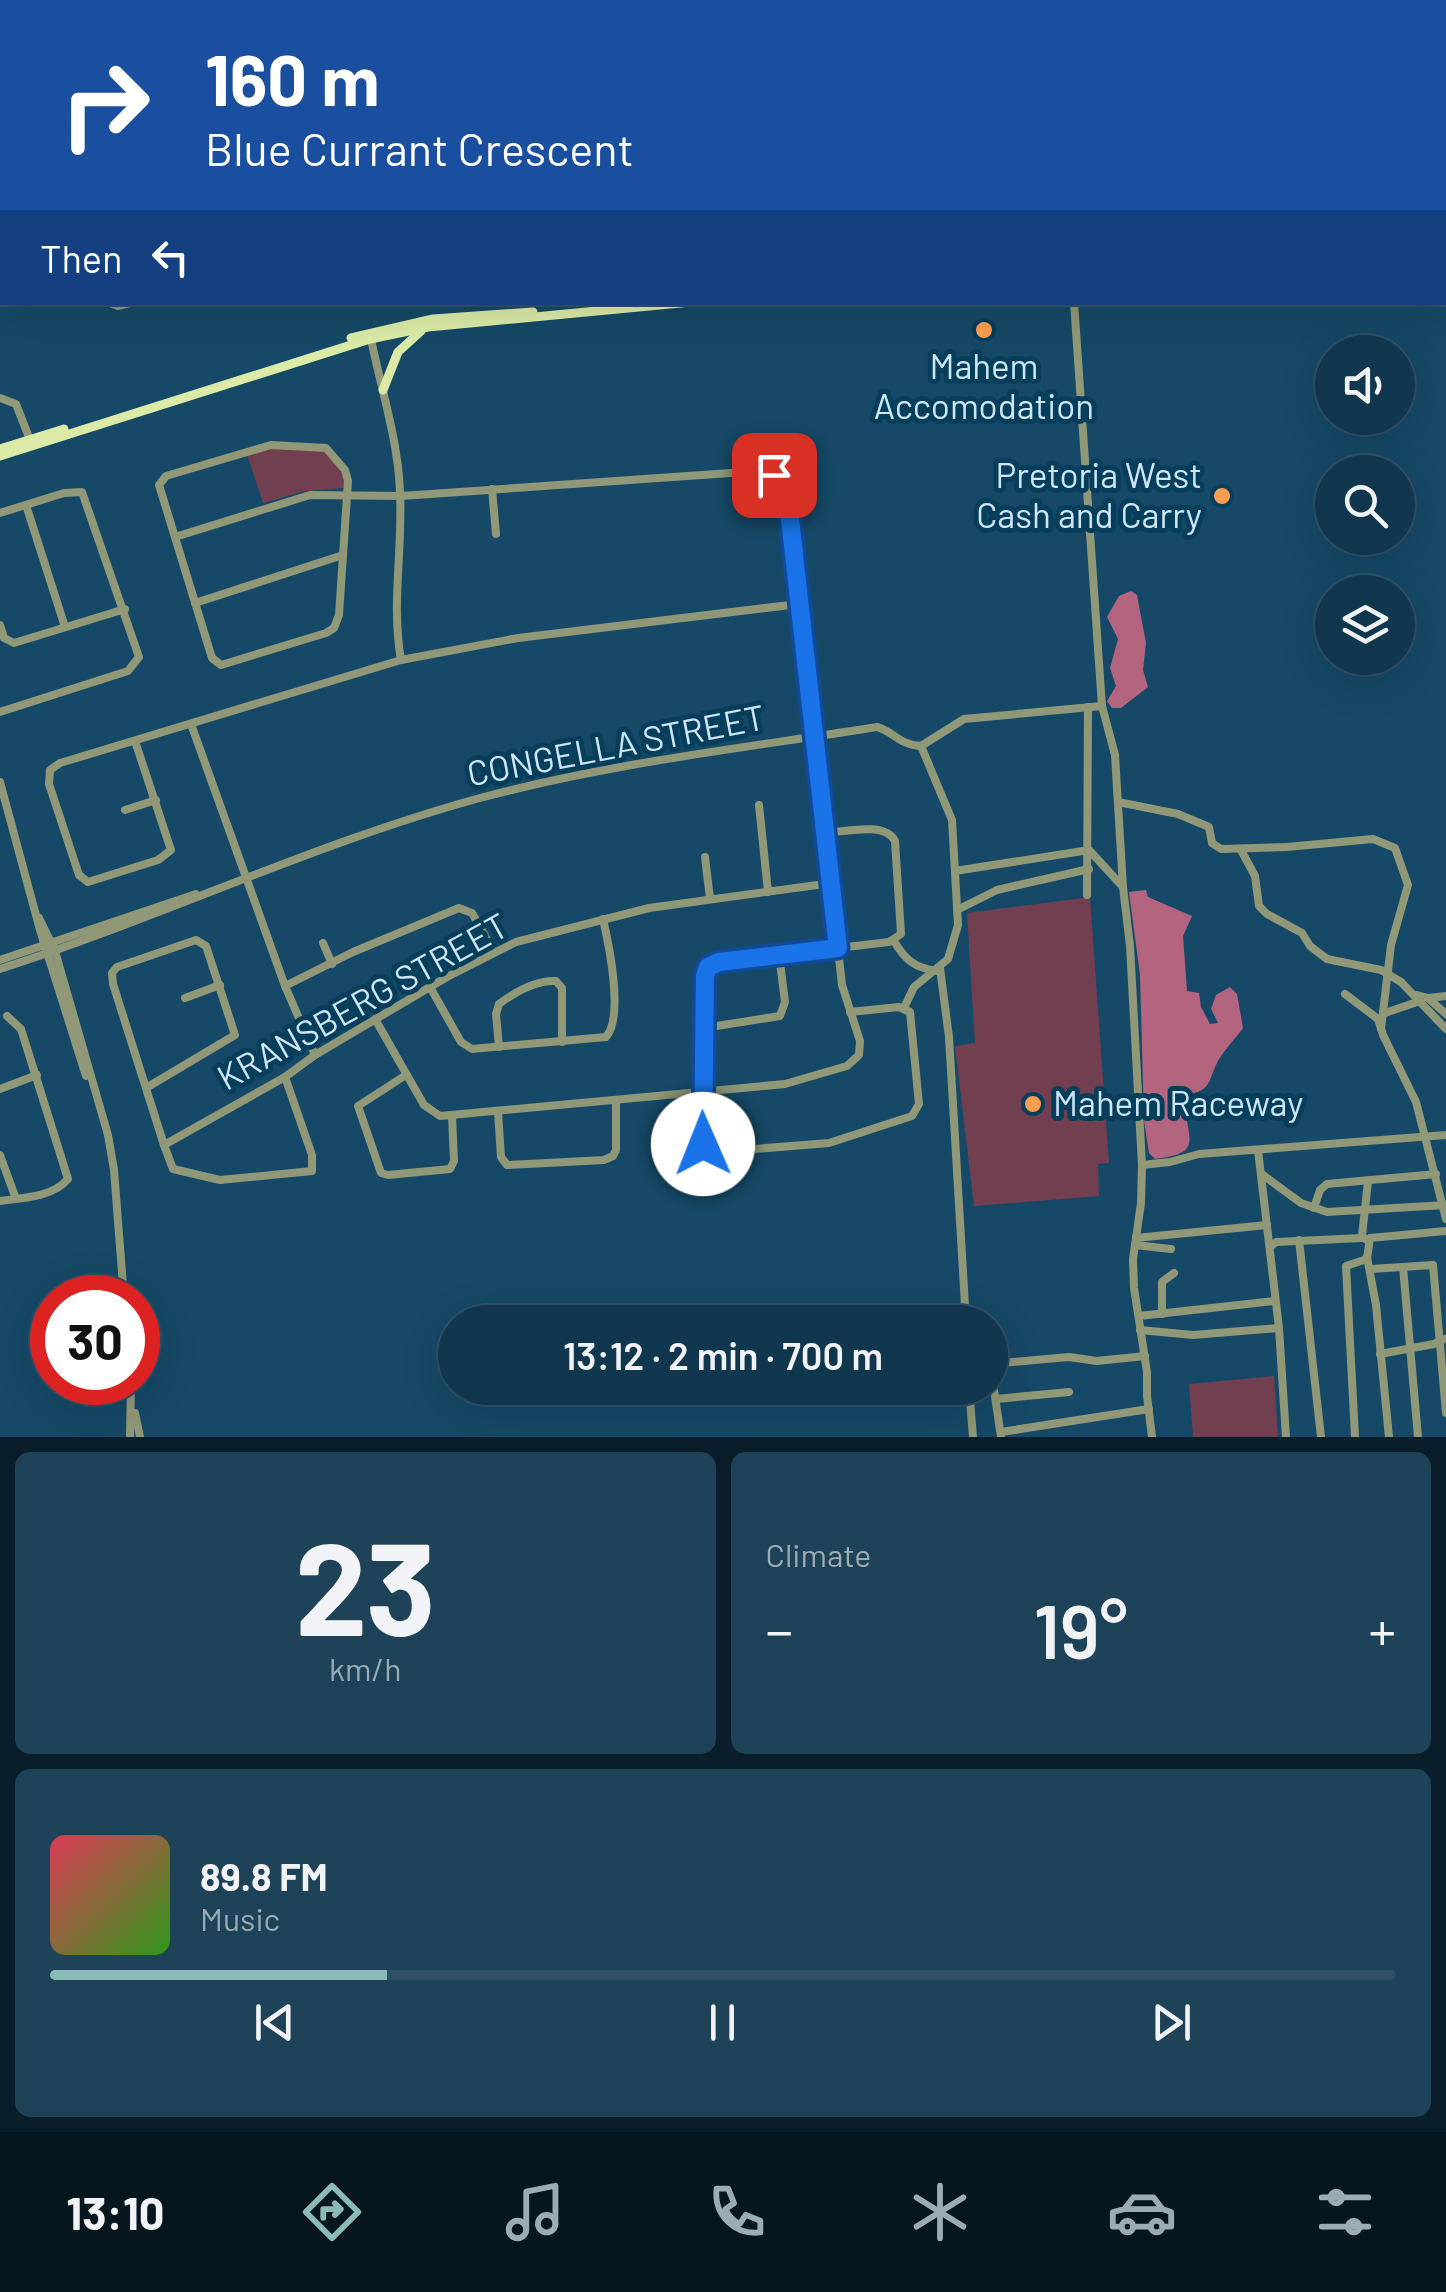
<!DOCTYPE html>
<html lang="en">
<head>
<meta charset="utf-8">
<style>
  :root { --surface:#10374d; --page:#1e4257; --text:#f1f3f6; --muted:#9cacb6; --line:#305165; --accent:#8bbbb9 }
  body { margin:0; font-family:Barlow,sans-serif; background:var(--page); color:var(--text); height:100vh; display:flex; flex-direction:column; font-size:38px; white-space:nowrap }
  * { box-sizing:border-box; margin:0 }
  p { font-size:32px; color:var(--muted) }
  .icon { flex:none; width:55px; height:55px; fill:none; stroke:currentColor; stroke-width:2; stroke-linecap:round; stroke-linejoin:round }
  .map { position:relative; height:1437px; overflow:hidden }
  .sheet { display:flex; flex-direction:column; gap:15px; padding:15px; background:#091e2a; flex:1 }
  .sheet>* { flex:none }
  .banner { position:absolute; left:0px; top:0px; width:1448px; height:305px; box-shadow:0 10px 40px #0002,0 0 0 2px var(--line); background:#1a4fa0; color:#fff; overflow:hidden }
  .tools { position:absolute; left:1315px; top:335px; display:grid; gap:20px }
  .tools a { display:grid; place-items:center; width:100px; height:100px; border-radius:50%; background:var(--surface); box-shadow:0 10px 40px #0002,0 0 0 2px var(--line); font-size:50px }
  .speed { position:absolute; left:30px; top:1275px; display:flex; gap:20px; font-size:50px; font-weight:700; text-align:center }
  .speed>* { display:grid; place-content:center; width:130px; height:130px; border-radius:50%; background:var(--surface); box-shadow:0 10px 40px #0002,0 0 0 2px var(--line); line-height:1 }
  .speed .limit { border:15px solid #d22; background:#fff; color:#111 }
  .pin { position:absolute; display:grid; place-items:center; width:85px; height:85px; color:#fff; margin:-42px; border-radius:20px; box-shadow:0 5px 15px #0006 }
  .me { position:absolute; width:110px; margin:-55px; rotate:359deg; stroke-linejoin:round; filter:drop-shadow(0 0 8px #0008) }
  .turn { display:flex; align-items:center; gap:35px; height:210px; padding:0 40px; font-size:45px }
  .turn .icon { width:130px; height:130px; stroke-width:2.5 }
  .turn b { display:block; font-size:70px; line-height:85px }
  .then { display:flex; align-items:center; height:95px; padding:0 40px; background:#0003; gap:20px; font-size:38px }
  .big { font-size:75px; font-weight:600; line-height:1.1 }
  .sheet .card { flex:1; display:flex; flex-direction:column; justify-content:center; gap:15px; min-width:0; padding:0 35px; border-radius:15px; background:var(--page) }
  .sheet .dial { align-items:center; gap:0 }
  .dial b { font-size:130px; line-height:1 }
  .song { display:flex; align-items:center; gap:30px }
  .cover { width:120px; height:120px; border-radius:15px; background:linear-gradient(135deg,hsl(350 70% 55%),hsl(110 70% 35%)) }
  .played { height:10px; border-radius:5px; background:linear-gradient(90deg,var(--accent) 25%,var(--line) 25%) }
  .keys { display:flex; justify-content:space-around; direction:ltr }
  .heat { display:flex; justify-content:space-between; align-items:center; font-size:55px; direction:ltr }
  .sheet .tiles { flex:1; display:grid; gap:15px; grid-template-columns:1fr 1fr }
  .card:last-child { grid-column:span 2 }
  .trip { position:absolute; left:438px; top:1305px; width:570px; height:100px; border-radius:50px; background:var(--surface); box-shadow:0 10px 40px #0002,0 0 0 2px var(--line); font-weight:600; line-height:100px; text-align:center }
  .dock { display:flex; height:160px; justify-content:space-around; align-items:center; background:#06161f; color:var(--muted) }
  .dock .icon { width:70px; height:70px }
  .dock .on { color:var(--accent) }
  .dock b { font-size:45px; color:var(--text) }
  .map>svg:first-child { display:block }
  .green { fill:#723f51 }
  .forest { fill:#b36580 }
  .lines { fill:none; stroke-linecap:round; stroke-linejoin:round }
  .minor { stroke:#909877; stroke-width:8 }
  .major { stroke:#dbeba7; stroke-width:9 }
  .route-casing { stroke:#114b97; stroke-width:25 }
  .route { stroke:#1a73e8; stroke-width:18 }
  .poi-dot { fill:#fb9e50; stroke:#063e5c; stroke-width:4 }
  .labels { text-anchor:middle; stroke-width:10; stroke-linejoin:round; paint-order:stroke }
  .poi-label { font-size:35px; fill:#cee8fa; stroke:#063e5c }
  .street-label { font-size:35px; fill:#cee8fa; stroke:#063e5c }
</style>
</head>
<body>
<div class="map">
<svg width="1446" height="1437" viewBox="0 0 1446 1437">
  <rect width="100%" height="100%" fill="#154967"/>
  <g class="green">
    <path d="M 301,446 L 329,452 C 337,462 348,475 343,488 L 305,491 L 263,503 L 247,454 L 264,448 Z"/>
    <polygon points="1090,897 1109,1163 1098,1164 1099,1196 974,1206 955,1046 975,1043 967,913"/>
    <polygon points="1274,1376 1278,1437 1193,1437 1189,1384"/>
  </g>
  <g class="forest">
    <polygon points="1131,591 1137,595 1146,643 1143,670 1148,687 1121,708 1112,708 1107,701 1116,686 1110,668 1118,639 1107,617 1119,596"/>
    <path d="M 1146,890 L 1148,897 L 1192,916 L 1183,936 L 1187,991 L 1199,993 L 1201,1007 L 1210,1024 L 1218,1023 L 1211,1009 L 1216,995 L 1230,987 L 1237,994 L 1243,1028 C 1235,1039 1224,1050 1218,1061 C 1208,1080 1212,1091 1188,1094 C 1179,1135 1212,1152 1155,1159 L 1149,1153 L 1144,1121 L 1140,975 L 1129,892 Z"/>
  </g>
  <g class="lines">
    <g class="minor">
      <polyline points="889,0 890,2"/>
      <polyline points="136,2 144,0"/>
      <polyline points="728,2 730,0"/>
      <polyline points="1007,2 1008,0"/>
      <polyline points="0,44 2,43"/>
      <polyline points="1445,186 1446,186"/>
      <polyline points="107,302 118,306 134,302"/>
      <polyline points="1074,302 1102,706 1115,755 1123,887 1130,946 1142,1165 1141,1203 1133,1259 1134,1288 1147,1372 1147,1396 1152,1437"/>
      <path d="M 370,334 C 380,386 398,438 400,492 C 403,549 391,603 401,660"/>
      <polyline points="0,398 16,404 30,440"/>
      <polygon points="271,445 326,448 345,470 348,481 339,615 334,628 326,633 221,665 212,658 159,485 166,476"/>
      <polyline points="492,489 496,534"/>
      <polyline points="26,505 65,627"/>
      <polyline points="0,513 64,493 82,492 139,657 128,671 0,712"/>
      <path d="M 175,537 L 310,495 L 401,496 L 759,471 C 774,473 781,479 787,492 L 842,985 L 860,1041 L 859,1055 L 847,1066 L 785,1084 L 440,1116 L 424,1105 L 375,1019"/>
      <polyline points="195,603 343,555"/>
      <polyline points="0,625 4,638 14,643 125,609"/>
      <polyline points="191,724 285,986 315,1055"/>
      <polyline points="135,741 171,850 158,860 88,882 79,875 49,784 50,770 60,763 401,660 518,638 798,604"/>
      <polyline points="0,782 40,930 86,1076"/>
      <polyline points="1118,802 1178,814 1209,827 1212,843 1221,849 1287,847 1373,839 1395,848 1408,885 1391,945 1381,1029"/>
      <polyline points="759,805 768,892"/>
      <polyline points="125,810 156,800"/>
      <path d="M 825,833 C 845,832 885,821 895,841 L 901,934 L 889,942 L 719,962 L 707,967 C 702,984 700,1135 706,1149 L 717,1152 L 829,1143 L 912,1116 L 919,1104 L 910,1012 L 899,1007 L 850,1012"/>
      <polyline points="1241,850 1255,876 1259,906 1267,914 1302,933 1310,946 1327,959 1381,970 1401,982 1446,1029"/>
      <polyline points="705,857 710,899"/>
      <polyline points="955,871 1089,850 1123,887"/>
      <polyline points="1087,895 1088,707"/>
      <polyline points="957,910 997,890 1089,869"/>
      <polyline points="39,918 55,951 108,1135 114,1170 124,1298"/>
      <path d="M 894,941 C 905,960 915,968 937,971"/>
      <polyline points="323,943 332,964"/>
      <polyline points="0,960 196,894"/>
      <polyline points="940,968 949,1037 966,1322"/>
      <path d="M 0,969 C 162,917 315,843 480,798 C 610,763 744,748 877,727 C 893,731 899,745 921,746 L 964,719 L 1102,706"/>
      <polyline points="285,986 353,952 459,908 472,913 494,952"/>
      <path d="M 430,987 L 461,1042 L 472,1049 L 606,1037 C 624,1017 609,945 603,919"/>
      <polyline points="1345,994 1378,1019 1383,1035 1416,1102 1446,1219"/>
      <polyline points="1417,995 1428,998 1446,996"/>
      <polyline points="185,998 220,985"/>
      <polyline points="1428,998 1446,1014"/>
      <polyline points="904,1008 914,987 948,959 958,925 952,820 921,746"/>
      <polyline points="1385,1013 1420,1001"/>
      <polyline points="704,1028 780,1016 785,1002 779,955"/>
      <path d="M 499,1047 L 496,1014 L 499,1004 C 515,992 535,980 556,981 L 562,988 L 562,1042"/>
      <polyline points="406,1075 358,1106 381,1173 388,1175 450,1169 454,1161 452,1116"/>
      <polyline points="146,1088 235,1035 206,946 196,940 117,967 112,973 113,984 164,1145 173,1169 220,1180 312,1171 312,1155 285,1077"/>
      <polyline points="0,1089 37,1075"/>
      <polyline points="498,1112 501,1157 507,1165 604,1160 613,1156 616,1150 616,1100"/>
      <polyline points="164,1145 285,1077 315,1055 447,977 516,942 649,908 832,883"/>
      <polyline points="1258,1150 1279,1328 1286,1437"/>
      <polyline points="0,1155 16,1199"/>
      <polyline points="1142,1165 1170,1162 1199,1154 1446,1135"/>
      <polyline points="1263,1175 1301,1203 1327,1212 1446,1205"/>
      <path d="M 0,1201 C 23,1198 53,1197 68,1179 L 21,1029 L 7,1016"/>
      <polyline points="1314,1208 1320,1190 1327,1184 1436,1174"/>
      <polyline points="1136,1238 1267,1225"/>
      <polyline points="1365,1239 1362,1236 1368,1181"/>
      <polyline points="1299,1240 1321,1437"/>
      <polyline points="1135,1245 1171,1249"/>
      <polyline points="1270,1247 1276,1242 1362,1238"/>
      <polyline points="1367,1257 1376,1305 1389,1437"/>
      <polyline points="1403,1267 1418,1437"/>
      <polyline points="1371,1269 1433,1265 1446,1413"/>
      <polyline points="1162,1314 1162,1282 1174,1273"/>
      <polyline points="1139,1316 1275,1301"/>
      <polyline points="1140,1330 1193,1335 1279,1328"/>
      <polyline points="1380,1354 1434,1344 1444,1339"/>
      <polyline points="990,1363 1001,1437"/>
      <polyline points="990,1364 1069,1357 1097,1361 1145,1356"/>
      <polyline points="969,1388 973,1437"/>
      <polyline points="996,1399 1069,1392"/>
      <polyline points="135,1413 140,1437"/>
      <polyline points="1001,1432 1149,1409"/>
      <polyline points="130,1437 131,1382"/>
      <polyline points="1355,1437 1346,1266 1367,1259 1370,1238 1446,1231"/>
    </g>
    <g class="major">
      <polyline points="587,0 592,2"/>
      <polyline points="1445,229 1446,229"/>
      <polyline points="351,338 433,319 533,312"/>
      <polyline points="383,390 398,352 421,331"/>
      <polyline points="0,449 64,429"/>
      <polyline points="0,456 370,339 428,327 691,302"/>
    </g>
  </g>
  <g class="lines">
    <g class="route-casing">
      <polyline id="route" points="703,1144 705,976 708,967 719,962 838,948 787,492 774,475"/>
    </g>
    <use href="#route" class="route"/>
  </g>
  <g class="poi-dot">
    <circle cx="984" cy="330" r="10"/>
    <circle cx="1222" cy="496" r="10"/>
    <circle cx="1033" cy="1104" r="10"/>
  </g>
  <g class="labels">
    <g class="poi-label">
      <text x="984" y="379">Mahem<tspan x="984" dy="40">Accomodation</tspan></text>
      <text x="1202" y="488" text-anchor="end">Pretoria West<tspan x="1202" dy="40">Cash and Carry</tspan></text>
      <text x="1053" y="1116" text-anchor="start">Mahem Raceway</text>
    </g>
    <g class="street-label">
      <text transform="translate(616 746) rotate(-11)" y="12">CONGELLA STREET</text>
      <text transform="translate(363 1002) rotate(-29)" y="12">KRANSBERG STREET</text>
    </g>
  </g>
</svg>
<div class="tools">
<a><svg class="icon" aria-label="sound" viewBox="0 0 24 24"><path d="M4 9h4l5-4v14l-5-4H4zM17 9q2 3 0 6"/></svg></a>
<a><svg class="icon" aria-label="search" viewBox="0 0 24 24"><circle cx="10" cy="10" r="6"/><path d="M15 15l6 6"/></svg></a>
<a><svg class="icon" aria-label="layers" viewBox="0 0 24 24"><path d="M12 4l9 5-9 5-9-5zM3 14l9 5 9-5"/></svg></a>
</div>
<div class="speed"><div class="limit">30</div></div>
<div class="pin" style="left:774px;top:475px;background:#d93025"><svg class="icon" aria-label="arrive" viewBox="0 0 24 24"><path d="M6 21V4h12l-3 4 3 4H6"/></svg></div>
<svg class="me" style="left:703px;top:1144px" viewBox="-20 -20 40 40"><circle r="19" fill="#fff"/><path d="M0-13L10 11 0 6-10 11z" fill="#1a73e8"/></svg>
<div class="trip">13:12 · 2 min · 700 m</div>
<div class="banner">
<div class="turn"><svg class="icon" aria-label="right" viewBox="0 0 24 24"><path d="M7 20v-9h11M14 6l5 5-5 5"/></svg><div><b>160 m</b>Blue Currant Crescent</div></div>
<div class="then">Then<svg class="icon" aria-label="left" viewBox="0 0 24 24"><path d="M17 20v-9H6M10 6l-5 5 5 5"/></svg></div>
</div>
</div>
<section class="sheet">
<div class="tiles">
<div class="card dial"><b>23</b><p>km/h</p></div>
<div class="card"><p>Climate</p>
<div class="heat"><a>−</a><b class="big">19°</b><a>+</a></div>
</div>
<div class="card">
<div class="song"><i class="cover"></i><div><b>89.8 FM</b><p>Music</p></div></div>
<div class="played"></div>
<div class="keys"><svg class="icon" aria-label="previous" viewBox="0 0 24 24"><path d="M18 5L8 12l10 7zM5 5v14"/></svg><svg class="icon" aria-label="pause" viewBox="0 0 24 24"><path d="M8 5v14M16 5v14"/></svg><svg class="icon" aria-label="next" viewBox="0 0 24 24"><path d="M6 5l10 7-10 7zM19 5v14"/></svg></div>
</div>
</div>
</section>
<nav class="dock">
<b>13:10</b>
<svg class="icon on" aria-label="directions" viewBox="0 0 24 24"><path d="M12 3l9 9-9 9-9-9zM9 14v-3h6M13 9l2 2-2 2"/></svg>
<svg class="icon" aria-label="music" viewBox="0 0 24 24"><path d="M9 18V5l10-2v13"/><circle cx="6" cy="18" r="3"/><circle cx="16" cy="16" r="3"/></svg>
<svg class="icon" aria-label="phone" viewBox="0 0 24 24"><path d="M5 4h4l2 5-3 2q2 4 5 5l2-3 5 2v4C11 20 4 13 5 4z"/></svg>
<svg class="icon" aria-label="climate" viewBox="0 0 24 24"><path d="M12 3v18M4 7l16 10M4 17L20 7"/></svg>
<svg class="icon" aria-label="car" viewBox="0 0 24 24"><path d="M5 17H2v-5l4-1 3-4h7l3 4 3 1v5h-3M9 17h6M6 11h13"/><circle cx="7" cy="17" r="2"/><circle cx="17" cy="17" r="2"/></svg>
<svg class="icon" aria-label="filters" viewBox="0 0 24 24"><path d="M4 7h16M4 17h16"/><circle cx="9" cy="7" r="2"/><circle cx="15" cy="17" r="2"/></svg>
</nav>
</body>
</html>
